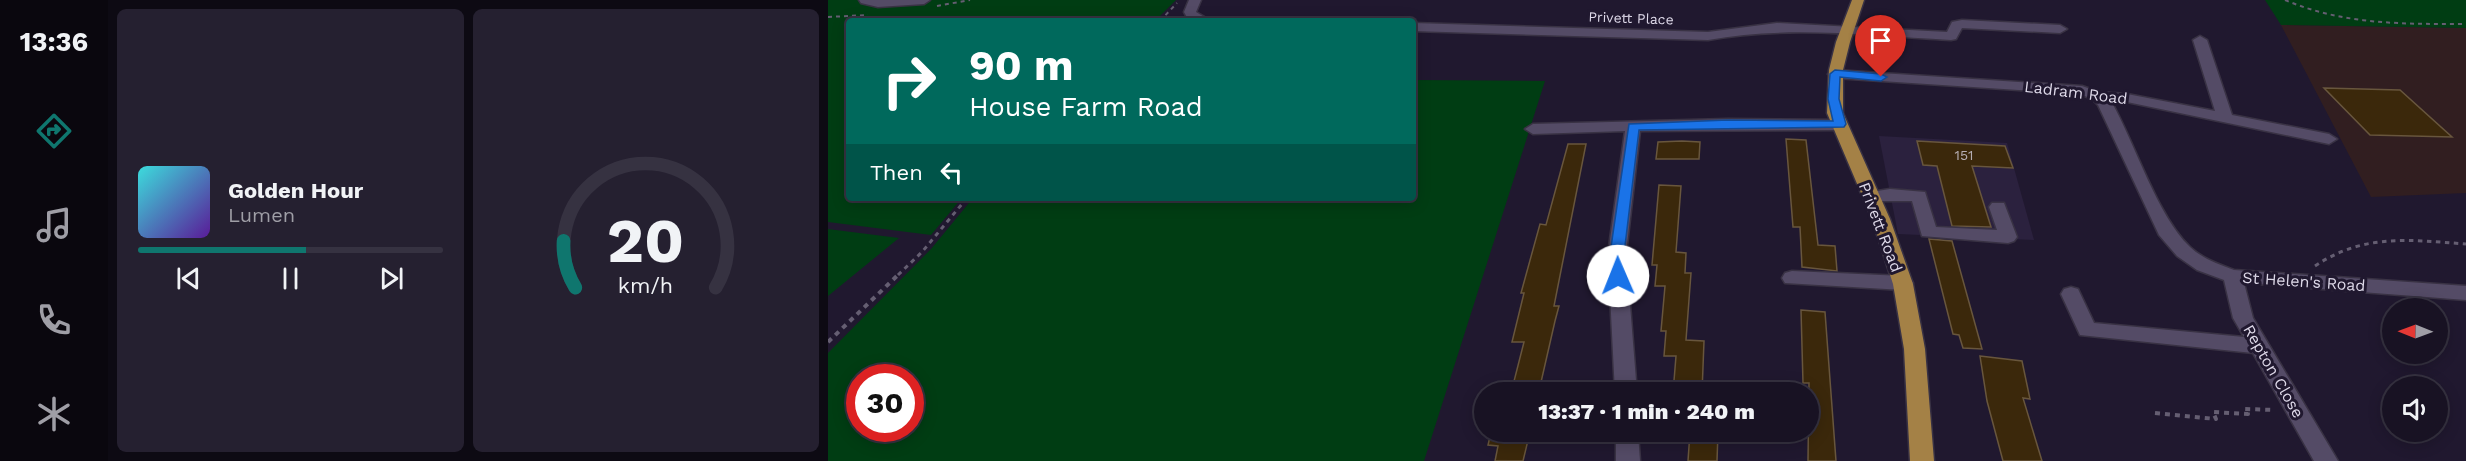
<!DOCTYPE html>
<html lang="en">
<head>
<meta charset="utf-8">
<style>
  :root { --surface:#181223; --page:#252030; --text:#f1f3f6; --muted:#9f9ea6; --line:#363241; --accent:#0f766e }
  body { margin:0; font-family:"Work Sans",sans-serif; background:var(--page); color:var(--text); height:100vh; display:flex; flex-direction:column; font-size:22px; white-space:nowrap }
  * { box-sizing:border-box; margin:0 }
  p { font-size:20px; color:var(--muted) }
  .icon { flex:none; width:33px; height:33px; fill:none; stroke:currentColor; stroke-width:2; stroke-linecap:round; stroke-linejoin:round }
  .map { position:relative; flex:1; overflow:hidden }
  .drawer { display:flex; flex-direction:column; gap:9px; padding:9px; background:#0d0a13; width:720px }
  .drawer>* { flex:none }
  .guide { position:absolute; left:18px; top:18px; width:570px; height:183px; border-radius:6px; box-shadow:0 3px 15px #0003,0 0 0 2px var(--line); background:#00695c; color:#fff; overflow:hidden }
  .needle { width:39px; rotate:271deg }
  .controls { position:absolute; left:1554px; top:298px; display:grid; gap:12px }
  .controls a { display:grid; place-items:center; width:66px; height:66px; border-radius:50%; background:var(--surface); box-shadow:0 3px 15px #0003,0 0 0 2px var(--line); font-size:30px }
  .speed { position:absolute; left:18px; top:364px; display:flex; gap:12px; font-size:30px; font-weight:700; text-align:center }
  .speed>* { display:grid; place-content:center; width:78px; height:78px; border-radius:50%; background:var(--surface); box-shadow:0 3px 15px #0003,0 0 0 2px var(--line); line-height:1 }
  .speed .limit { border:9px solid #d22; background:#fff; color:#111 }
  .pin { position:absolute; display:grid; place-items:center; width:51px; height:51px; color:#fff; margin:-62px -26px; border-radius:50% 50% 50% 0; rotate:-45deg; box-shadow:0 0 6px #0007 }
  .pin .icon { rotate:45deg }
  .me { position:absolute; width:66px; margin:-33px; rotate:359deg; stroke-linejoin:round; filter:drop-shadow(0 0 4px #0008) }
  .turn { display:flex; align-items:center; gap:21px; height:126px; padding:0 24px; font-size:27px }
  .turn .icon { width:78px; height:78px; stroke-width:2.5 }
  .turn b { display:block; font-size:42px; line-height:51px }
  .then { display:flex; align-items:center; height:57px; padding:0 24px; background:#0003; gap:12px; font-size:22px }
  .drawer .widget { flex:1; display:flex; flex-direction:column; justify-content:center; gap:9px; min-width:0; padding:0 21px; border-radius:9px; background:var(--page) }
  .drawer .dial { align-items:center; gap:0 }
  .dial svg { height:156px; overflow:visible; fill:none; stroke:var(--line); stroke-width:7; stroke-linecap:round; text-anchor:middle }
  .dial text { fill:var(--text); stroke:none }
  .song { display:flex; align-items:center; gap:18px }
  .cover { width:72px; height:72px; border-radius:9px; background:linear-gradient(135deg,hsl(180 70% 55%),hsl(270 70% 35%)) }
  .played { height:6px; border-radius:3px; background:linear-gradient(90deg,var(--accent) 55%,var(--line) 55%) }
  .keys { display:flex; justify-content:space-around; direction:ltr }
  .drawer .tiles { flex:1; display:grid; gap:9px; grid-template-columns:repeat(2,1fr) }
  .trip { position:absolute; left:646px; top:382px; width:345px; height:60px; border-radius:30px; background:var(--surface); box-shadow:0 3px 15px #0003,0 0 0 2px var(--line); font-weight:800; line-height:60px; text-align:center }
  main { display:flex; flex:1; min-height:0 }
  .tabs { display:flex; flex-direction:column; width:108px; justify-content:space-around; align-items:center; background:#0a070e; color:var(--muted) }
  .tabs .icon { width:42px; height:42px }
  .tabs .active { color:var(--accent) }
  .tabs b { font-size:27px; color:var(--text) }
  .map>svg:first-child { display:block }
  .built { fill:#2b213e }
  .education { fill:#311e20 }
  .green { fill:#003d13; fill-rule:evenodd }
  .building { fill:#3b280b; stroke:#68563d; stroke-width:1.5 }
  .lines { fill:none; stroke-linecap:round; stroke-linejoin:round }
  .minor-casing { stroke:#393244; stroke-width:3 }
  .major-casing { stroke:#393244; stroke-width:3 }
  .path-far2 { stroke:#655e72; stroke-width:2; stroke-dasharray:4 4; stroke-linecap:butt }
  .path-far1 { stroke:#655e72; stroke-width:3; stroke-dasharray:4.5 4.5; stroke-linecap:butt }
  .path { stroke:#655e72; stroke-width:4; stroke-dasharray:5 5; stroke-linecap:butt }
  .minor { fill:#544b66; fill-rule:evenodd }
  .major { fill:#a48146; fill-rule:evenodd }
  .route { fill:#1a73e8; stroke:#114b97; stroke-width:1.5 }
  .labels { text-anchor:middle; stroke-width:6; stroke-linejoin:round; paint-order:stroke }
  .far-street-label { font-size:14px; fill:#ded9e9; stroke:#20182f }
  .number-label { font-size:14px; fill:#b5adb2 }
  .street-label { font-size:16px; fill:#ded9e9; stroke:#20182f }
</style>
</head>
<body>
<main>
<nav class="tabs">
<b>13:36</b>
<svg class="icon active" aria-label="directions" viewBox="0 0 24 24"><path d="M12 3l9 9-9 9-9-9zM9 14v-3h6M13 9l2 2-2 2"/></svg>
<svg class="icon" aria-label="music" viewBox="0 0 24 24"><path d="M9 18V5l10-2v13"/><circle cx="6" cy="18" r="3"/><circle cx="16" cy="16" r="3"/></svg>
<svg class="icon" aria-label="phone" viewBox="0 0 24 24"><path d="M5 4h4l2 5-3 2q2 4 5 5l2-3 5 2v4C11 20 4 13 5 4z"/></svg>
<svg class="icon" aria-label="climate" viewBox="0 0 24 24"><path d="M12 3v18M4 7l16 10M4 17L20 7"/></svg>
</nav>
<section class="drawer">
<div class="tiles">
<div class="widget">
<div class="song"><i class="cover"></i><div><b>Golden Hour</b><p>Lumen</p></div></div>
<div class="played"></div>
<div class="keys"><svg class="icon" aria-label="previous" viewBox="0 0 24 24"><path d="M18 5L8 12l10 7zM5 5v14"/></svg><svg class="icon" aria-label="pause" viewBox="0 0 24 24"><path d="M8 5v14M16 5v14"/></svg><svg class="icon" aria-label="next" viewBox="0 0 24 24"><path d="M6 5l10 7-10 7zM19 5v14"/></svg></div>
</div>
<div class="widget dial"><svg viewBox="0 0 100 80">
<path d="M14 69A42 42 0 1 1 86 69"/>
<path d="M14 69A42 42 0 0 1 8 45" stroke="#0f766e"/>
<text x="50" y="56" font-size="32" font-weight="700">20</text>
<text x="50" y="72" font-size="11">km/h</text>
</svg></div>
</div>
</section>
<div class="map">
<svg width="1638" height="461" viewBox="0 0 1638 461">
  <rect width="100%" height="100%" fill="#20182f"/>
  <polygon class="built" points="1051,136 1179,143 1206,240 1070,234"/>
  <polygon class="education" points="1453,25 1638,28 1638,193 1543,197"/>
  <g class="green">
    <polygon points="0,0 348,0 327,21 21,21 21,198 134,198 103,235 0,222"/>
    <polygon points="1437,0 1638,0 1638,28 1453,25"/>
    <path d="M 585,80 L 717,81 L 596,461 L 0,461 L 0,353 L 103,249 L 145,198 L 585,198 ZM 32,378 L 82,378 L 82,429 L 32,429 Z"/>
    <polygon points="0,229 71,238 0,296"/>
  </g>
  <g class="building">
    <polygon points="1496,88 1572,90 1624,137 1542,135"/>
    <polygon points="958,139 978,140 990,245 1007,246 1009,271 974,267 972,227 965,227"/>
    <polygon points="854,141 872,142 871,159 828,159 830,142"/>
    <polygon points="1089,141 1177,146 1185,168 1144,166 1163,227 1124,226 1109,166 1095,165"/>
    <polygon points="740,144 758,144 726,306 731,306 727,321 711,391 684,389 696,342 684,342 696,293 693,293 712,224 718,225"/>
    <polygon points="831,185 853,186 848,252 858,253 857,273 863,273 858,340 876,341 874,393 845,393 848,356 836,356 838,331 833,331 837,286 827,286 829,265 824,265"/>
    <polygon points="1101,239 1124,241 1154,349 1135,348 1131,335 1125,334"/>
    <polygon points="973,310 997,312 1008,461 980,461 981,383 975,383"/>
    <polygon points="1152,356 1194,361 1202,399 1195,398 1214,461 1175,461 1159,401"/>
    <polygon points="663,432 702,432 695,461 667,461 670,446 660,445"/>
    <polygon points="862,432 890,432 889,461 860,461"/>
  </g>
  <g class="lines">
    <g class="minor-casing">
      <g id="minor">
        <polygon points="31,0 102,0 96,4 50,7 33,3"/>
        <polygon points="361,0 373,0 368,12 383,21 361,21 356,12"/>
        <path d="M 1134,20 L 1232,25 L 1239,29 L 1232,33 L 1134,28 L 1128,39 L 1123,40 C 1042,36 960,25 880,40 L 585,31 L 585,23 L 880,32 L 949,23 L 1119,32 L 1124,22 Z"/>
        <path d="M 1372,36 L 1379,40 L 1404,115 L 1501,134 L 1509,139 L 1501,144 L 1299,102 L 1283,101 C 1307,143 1329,216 1362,247 C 1375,259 1390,264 1406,270 L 1638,286 L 1638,300 L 1416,283 L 1425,318 L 1510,461 L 1486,461 L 1425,353 L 1252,335 L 1233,294 L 1236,289 L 1243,287 L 1250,289 L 1266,323 L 1416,337 L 1405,318 L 1396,280 L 1369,270 L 1349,256 L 1331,235 L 1270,105 L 1264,99 L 1252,94 L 1007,78 L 1000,74 L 1007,70 L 1254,86 L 1271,92 L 1299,94 L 1387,111 L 1365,40 Z"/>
        <polygon points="900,119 1012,120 1020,125 1012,130 812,131 798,254 809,393 787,393 780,254 797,131 705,134 697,129 705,124"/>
        <polygon points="1062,189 1097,192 1108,227 1169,230 1161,207 1164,203 1176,203 1189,237 1186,241 1180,243 1094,236 1084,201 1037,201 1034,197 1037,193"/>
        <polygon points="964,271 1075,276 1082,278 1085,283 1082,288 1075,290 957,283 954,278 957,273"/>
        <polygon points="788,432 810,432 812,461 788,461"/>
      </g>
    </g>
    <g class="major-casing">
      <polygon id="major" points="1024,0 1036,0 1022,42 1015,70 1015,113 1062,219 1085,284 1097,349 1106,461 1082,461 1076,349 1065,284 1044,219 999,113 1001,70 1008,42"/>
    </g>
    <g class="path-far2">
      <path d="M 1457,0 C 1516,25 1575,24 1638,24"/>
      <polyline points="109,6 142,0"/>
      <polyline points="0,17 40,15"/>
      <polyline points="332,21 349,3"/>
    </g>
    <g class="path-far1">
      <path d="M 1487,266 C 1536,233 1582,240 1638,244"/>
      <polyline points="70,275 94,252 139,198"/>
    </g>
    <g class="path">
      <polyline points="0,342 71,274"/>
      <polyline points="1327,413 1388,419 1385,412 1420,414 1417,409 1447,410"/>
    </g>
    <use href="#minor" class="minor"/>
    <use href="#major" class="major"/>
  </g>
  <polygon class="route" points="1007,70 1053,74 1059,77 1053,81 1012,77 1011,99 1018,124 1016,127 811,130 796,254 797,276 795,279 785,279 782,254 801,124 900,120 1005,121 1000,99 1002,74"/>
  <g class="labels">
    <g class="far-street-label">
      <text transform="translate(803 18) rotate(2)" y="5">Privett Place</text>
    </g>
    <g class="number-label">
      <text x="1136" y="160">151</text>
    </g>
    <g class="street-label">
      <text transform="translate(1248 92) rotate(7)" y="6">Ladram Road</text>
      <text transform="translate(1053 227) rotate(69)" y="6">Privett Road</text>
      <text transform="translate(1476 281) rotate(4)" y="6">St Helen's Road</text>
      <text transform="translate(1446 371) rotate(60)" y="6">Repton Close</text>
    </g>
  </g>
</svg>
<div class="controls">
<a><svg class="needle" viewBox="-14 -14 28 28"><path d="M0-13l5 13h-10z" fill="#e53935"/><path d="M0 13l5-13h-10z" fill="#9f9ea6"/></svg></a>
<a><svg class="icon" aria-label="sound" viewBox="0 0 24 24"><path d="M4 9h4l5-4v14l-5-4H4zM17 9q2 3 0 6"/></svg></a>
</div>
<div class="speed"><div class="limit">30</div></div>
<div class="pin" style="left:1053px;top:77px;background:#d93025"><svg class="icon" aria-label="arrive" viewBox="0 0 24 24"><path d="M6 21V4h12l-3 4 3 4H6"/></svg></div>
<svg class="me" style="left:790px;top:276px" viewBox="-20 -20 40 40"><circle r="19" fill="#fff"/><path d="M0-13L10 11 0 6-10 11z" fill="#1a73e8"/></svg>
<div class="trip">13:37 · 1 min · 240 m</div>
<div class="guide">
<div class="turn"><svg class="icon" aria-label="right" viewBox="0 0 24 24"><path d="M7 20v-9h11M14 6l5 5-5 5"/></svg><div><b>90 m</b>House Farm Road</div></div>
<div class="then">Then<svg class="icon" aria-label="left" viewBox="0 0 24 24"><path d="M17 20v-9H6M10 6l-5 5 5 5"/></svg></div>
</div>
</div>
</main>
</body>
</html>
